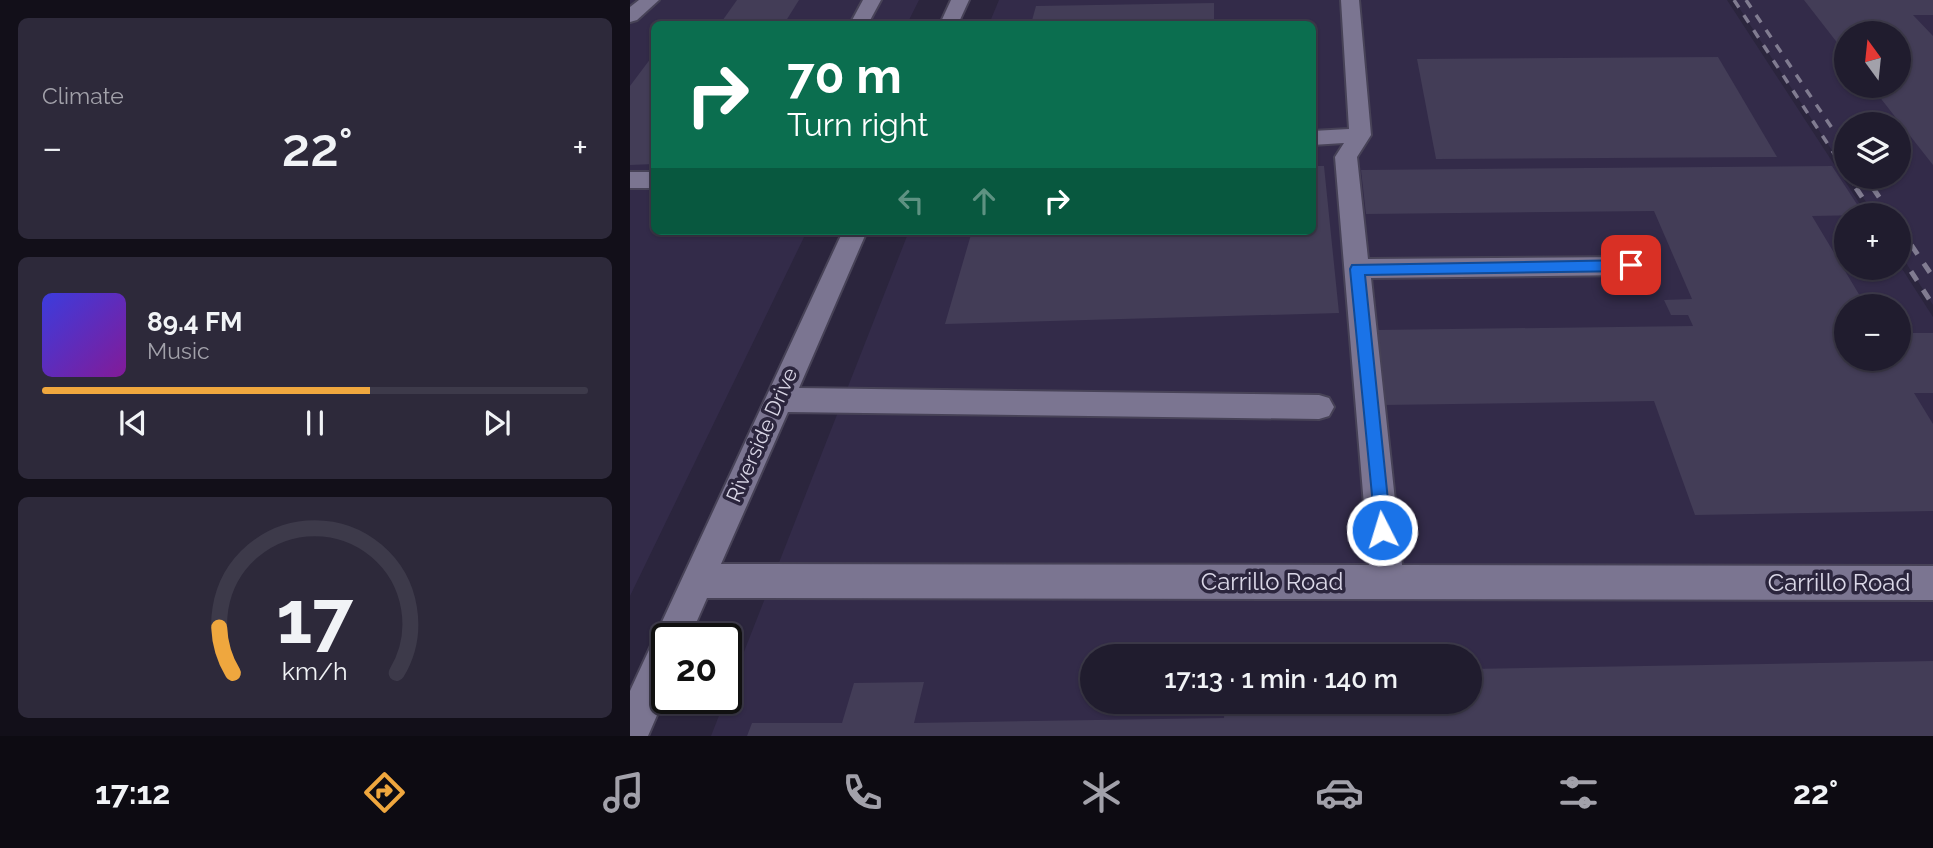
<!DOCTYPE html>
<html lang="en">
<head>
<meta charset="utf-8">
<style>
  :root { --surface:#201c2e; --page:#2d293a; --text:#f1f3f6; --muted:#a2a1aa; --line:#3d3a4a; --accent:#efa73e }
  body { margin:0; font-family:Raleway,sans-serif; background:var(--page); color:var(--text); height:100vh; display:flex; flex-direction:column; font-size:26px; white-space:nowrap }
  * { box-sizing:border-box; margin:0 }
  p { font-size:23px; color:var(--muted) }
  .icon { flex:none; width:38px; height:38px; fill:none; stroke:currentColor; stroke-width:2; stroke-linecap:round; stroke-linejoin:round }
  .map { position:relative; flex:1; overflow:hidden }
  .details { display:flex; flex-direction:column; gap:18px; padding:18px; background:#120f19; width:630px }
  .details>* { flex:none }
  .banner { position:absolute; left:21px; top:21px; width:665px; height:214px; border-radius:10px; box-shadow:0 2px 5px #0004,0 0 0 2px var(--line); background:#0b6e4f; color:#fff; overflow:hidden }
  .needle { width:46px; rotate:345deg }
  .fabs { position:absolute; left:1204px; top:21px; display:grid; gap:14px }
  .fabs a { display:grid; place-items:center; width:77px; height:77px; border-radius:50%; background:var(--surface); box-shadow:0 2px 5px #0004,0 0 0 2px var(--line); font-size:35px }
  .speed { position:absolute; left:21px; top:623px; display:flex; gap:14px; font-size:35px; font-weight:700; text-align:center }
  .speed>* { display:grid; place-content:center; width:91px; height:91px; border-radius:50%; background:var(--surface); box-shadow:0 2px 5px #0004,0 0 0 2px var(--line); line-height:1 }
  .speed .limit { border:4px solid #111; border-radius:10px; background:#fff; color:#111 }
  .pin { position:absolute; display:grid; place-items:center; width:60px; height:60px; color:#fff; margin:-30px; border-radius:14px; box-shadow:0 4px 10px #0006 }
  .me { position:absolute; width:77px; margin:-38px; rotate:355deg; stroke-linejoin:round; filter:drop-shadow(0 0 5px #0008) }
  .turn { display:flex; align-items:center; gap:24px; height:147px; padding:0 21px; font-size:32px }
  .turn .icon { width:91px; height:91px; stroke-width:2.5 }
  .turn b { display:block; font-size:49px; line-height:60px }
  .lanes { display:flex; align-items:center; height:66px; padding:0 21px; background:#0003; justify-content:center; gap:35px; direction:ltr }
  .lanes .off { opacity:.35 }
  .big { font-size:52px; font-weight:600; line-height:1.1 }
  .details .card { flex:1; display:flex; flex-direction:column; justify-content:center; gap:10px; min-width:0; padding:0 24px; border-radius:10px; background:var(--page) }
  .details .dial { align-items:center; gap:0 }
  .dial svg { height:182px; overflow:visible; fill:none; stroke:var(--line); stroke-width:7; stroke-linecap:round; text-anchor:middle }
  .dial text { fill:var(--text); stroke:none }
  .song { display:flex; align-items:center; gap:21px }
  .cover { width:84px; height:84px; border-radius:10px; background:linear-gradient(135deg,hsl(240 70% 55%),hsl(290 70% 35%)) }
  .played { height:7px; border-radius:4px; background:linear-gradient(90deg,var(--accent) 60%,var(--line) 60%) }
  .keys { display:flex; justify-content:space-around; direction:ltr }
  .heat { display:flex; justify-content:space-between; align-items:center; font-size:38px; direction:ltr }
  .trip { position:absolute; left:450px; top:644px; width:402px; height:70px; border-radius:35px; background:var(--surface); box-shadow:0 2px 5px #0004,0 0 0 2px var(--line); font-weight:600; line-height:70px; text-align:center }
  .dock { display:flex; height:112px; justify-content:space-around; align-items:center; background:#0d0b12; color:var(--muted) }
  .dock .icon { width:49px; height:49px }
  .dock .on { color:var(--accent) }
  .dock b { font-size:32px; color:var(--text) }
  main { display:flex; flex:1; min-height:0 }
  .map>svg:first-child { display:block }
  .built { fill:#332b49; fill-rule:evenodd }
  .building { fill:#433d57 }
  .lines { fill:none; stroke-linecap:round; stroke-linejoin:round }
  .minor-casing { stroke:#474257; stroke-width:4 }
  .minor { fill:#7b7591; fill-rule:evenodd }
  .rail-far1 { stroke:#817c91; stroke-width:3.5; stroke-dasharray:9 9; stroke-linecap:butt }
  .rail { stroke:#817c91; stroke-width:5; stroke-dasharray:11 11; stroke-linecap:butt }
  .route { fill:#1a73e8; stroke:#114b97; stroke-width:2 }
  .labels { text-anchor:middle; stroke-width:7; stroke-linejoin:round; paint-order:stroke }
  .street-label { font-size:21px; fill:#dad7e7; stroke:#2b253d }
  .near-street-label { font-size:24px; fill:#dad7e7; stroke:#2b253d }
</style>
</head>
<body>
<main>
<section class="details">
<div class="card"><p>Climate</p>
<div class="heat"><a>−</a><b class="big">22°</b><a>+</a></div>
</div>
<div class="card">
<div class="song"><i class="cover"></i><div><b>89.4 FM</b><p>Music</p></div></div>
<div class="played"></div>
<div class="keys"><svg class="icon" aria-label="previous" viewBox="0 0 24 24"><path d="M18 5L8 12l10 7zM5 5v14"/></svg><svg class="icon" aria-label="pause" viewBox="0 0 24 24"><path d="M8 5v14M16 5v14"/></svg><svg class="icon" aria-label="next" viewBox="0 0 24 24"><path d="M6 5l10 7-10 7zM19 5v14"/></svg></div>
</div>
<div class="card dial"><svg viewBox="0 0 100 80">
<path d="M14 69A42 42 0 1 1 86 69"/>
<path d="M14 69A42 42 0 0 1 8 49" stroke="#efa73e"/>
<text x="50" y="56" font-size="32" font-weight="700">17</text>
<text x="50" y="72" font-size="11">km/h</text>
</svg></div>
</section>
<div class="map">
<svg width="1303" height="736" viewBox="0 0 1303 736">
  <rect width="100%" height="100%" fill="#2b253d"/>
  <g class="built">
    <polygon points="0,0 289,0 277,24 24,24 24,231 177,231 0,596"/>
    <path d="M 369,0 L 1097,0 L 1237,215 L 1216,215 L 1216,268 L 1269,268 L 1269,264 L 1303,317 L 1303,736 L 81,736 L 279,231 L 682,231 L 682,24 L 359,24 ZM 1216,306 L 1269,306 L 1269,359 L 1216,359 ZM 462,656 L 840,656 L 840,702 L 462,702 Z"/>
    <path d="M 1104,0 L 1303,0 L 1303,305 L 1269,252 L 1269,215 L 1245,215 L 1219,177 L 1269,177 L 1269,124 L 1216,124 L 1216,172 ZM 1216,33 L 1269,33 L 1269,86 L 1216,86 Z"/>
  </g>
  <g class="building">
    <polygon points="107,0 169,0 154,24 90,24"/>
    <polygon points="1174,0 1303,0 1303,15 1283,15 1303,36 1303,165 1241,86 1269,86 1269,33 1216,33 1216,54"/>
    <polygon points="584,3 584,20 624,19 624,24 401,24 406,6"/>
    <polygon points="24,54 24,164 0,165 0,86"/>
    <polygon points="1088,57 1147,157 806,159 787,59"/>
    <polygon points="682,166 694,166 709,313 315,324 342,231 682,231"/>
    <polygon points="1202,166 1234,215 1182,216 1236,306 1216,306 1216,359 1269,359 1269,333 1303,333 1303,393 1284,393 1303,424 1303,511 1065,515 1024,401 753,405 745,330 1063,326 1058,315 1041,315 1034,300 1062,299 1024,211 736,214 731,170"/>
    <polygon points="1303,661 1303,736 117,736 122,723 212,723 224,683 294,682 284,723 594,718 595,702 840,702 840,669"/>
  </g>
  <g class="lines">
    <g class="minor-casing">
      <g id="minor">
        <polygon points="9,0 29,0 7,20 0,22 0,7"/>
        <polygon points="233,0 251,0 238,24 220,24"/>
        <polygon points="321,0 339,0 328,24 310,24"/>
        <polygon points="711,0 729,0 741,135 727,157 738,259 1001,257 1010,259 1014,266 1010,273 1001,275 741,278 772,565 1303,566 1303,600 77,598 59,639 37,639 37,692 18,736 0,736 0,691 213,231 237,231 169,388 689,395 699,398 704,407 699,416 689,419 158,412 91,564 739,565 705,157 714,143 682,145 682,131 719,129"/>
        <rect x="0" y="172" width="24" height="16"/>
      </g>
    </g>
    <use href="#minor" class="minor"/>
    <g class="rail-far1">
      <polyline points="1104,0 1216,172"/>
      <polyline points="1116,0 1216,149"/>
      <polyline points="1219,177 1228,190"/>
      <polyline points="1235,177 1244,190"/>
    </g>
    <g class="rail">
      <polyline points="1226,188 1244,215"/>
      <polyline points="1243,188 1261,215"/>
      <polyline points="1269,227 1303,277"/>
      <polyline points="1269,253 1303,305"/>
    </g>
  </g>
  <polygon class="route" points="1001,260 1008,265 1001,271 735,275 761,530 759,536 752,538 746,536 720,269 722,265"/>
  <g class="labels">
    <g class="street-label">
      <text transform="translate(132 435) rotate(-66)" y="7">Riverside Drive</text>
    </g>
    <g class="near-street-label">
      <text x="642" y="590">Carrillo Road</text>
      <text x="1209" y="591">Carrillo Road</text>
    </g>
  </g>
</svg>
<div class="fabs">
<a><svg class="needle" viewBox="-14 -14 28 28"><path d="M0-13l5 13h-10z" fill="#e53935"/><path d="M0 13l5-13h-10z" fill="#a2a1aa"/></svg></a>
<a><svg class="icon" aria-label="layers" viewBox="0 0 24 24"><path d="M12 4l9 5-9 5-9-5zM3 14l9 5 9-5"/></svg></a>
<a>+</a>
<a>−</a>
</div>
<div class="speed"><div class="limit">20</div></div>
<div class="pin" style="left:1001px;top:265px;background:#d93025"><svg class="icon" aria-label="arrive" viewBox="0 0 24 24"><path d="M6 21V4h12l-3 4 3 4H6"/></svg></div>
<svg class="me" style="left:752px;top:530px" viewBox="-20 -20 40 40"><circle r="17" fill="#1a73e8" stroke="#fff" stroke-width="3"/><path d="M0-11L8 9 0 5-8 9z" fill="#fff"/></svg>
<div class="trip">17:13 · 1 min · 140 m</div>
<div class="banner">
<div class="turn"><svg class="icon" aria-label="right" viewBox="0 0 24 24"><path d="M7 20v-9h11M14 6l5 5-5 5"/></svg><div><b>70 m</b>Turn right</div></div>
<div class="lanes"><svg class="icon off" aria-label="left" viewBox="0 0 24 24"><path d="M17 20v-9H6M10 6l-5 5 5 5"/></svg><svg class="icon off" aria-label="ahead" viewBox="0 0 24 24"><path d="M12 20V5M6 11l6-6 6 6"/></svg><svg class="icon" aria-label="right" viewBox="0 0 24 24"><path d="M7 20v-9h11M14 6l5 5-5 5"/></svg></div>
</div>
</div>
</main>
<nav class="dock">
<b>17:12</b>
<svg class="icon on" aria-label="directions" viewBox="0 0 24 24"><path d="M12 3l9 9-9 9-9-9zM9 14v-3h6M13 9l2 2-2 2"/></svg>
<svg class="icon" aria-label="music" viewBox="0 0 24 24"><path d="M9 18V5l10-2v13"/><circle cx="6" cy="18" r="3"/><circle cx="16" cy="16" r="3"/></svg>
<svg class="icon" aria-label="phone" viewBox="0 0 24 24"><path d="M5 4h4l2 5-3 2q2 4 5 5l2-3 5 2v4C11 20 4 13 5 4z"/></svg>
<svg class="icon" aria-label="climate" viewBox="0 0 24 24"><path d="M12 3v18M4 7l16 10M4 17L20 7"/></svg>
<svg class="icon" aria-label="car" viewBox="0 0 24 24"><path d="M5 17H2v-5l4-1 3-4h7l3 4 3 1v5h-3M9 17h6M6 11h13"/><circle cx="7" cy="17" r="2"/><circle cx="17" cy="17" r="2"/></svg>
<svg class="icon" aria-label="filters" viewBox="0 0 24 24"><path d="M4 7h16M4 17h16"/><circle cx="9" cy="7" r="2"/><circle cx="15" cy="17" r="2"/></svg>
<b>22°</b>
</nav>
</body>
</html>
